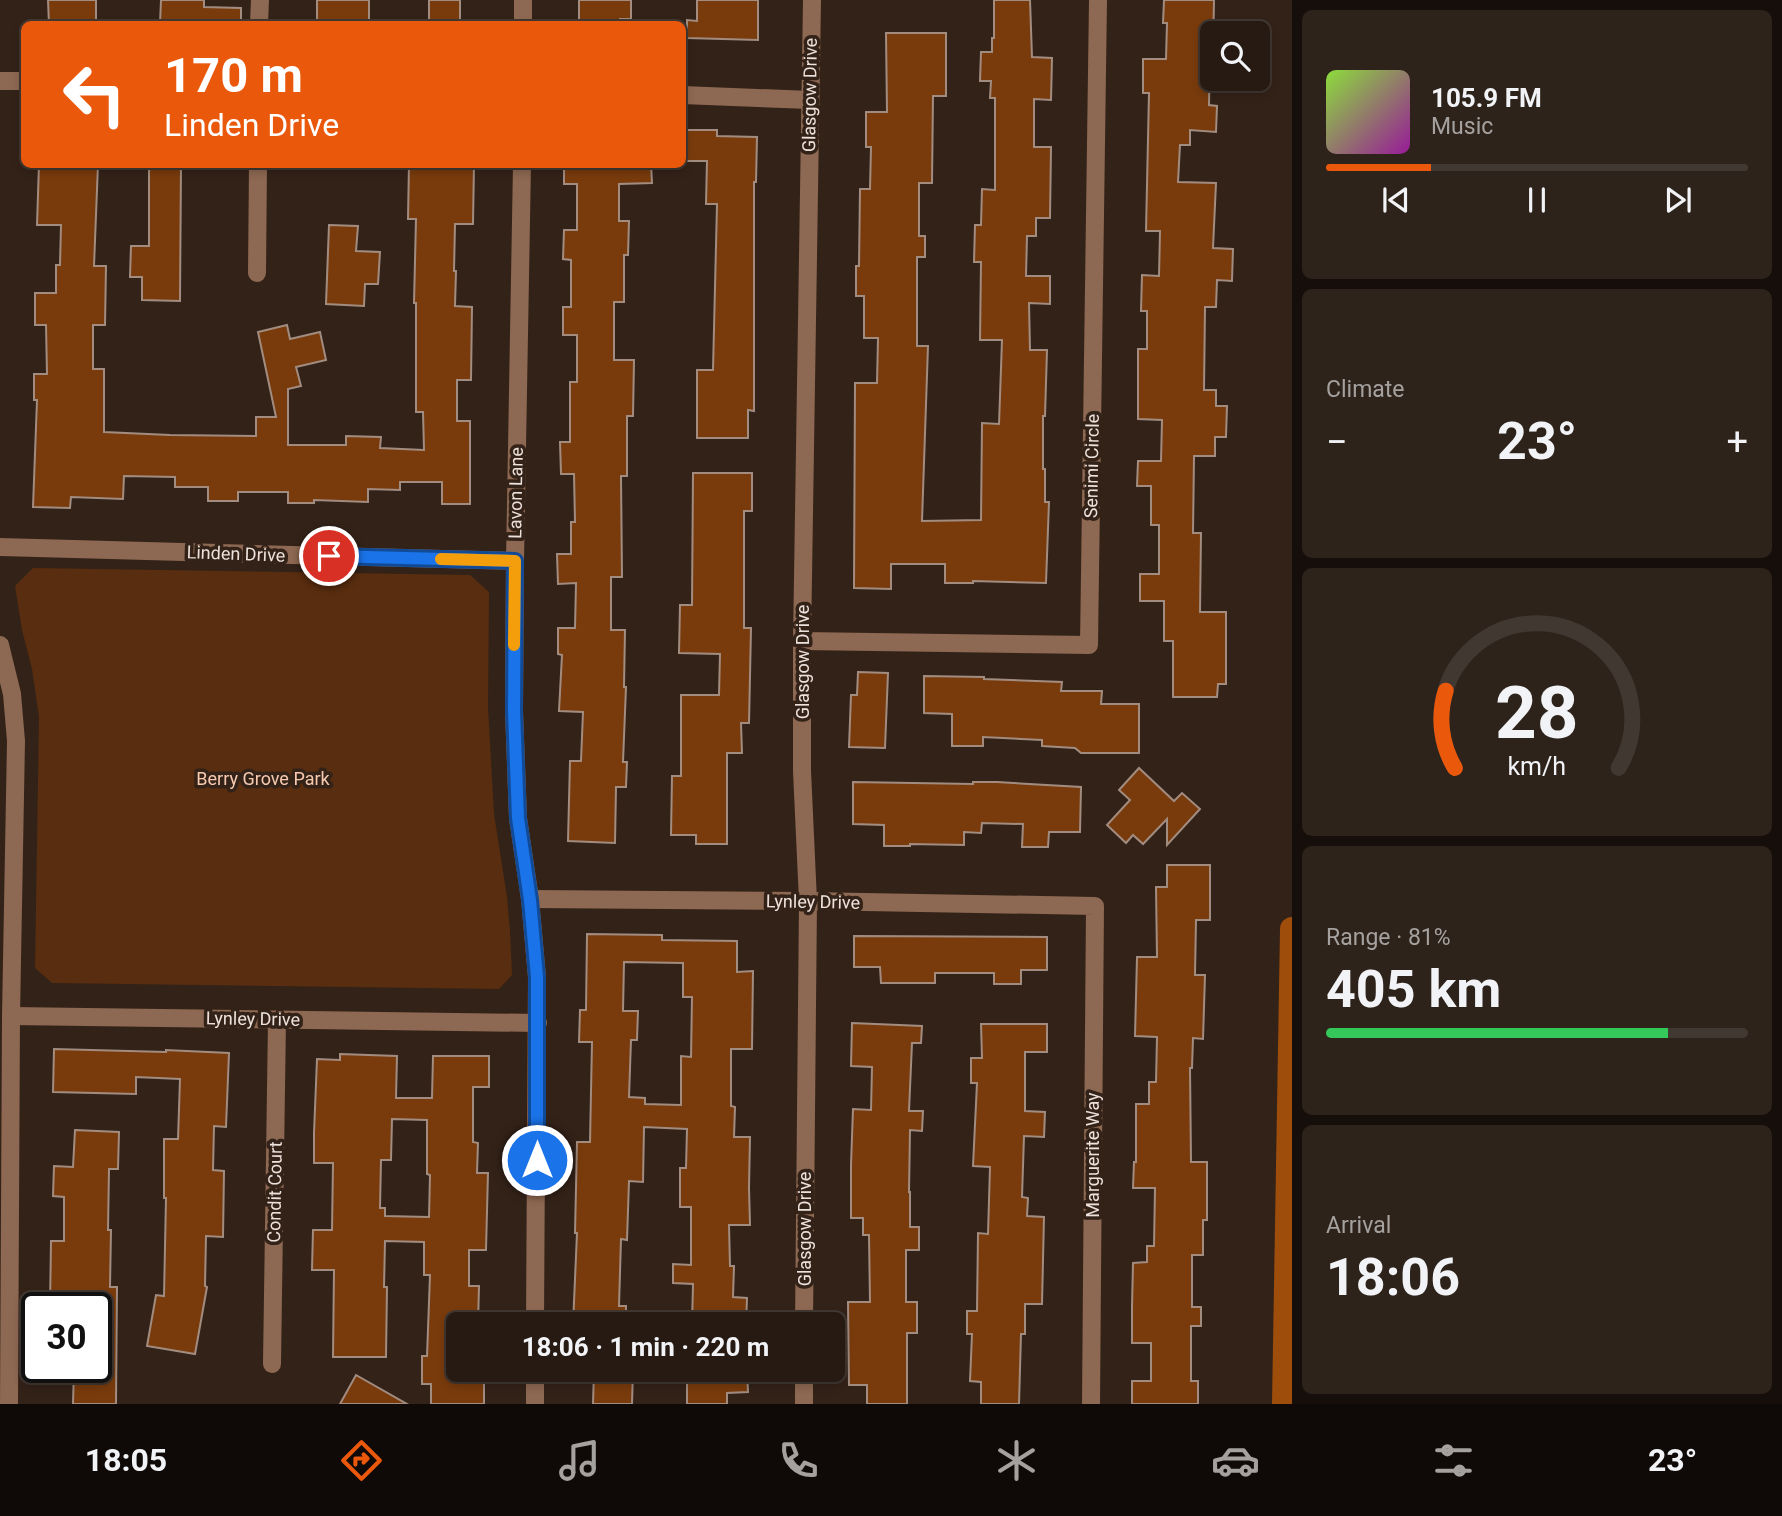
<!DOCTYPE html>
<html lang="en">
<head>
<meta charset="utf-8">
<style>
  :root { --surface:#261a12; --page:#2e231b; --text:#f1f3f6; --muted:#a4a19f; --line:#423832; --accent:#ea580c }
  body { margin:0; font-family:Roboto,sans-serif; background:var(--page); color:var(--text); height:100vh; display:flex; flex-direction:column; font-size:26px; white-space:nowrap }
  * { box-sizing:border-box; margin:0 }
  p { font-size:23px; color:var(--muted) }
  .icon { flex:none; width:38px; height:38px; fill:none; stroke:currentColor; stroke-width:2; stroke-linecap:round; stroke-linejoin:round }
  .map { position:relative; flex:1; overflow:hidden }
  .details { display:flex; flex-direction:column; gap:10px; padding:10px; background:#150e0a; width:490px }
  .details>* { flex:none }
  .top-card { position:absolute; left:21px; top:21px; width:665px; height:147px; border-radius:10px; box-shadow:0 4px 10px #0003,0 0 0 2px var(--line); background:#ea580c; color:#fff; overflow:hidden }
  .controls { position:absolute; left:1200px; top:21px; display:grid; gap:14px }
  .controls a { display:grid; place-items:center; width:70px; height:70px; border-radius:10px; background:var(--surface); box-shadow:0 4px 10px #0003,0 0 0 2px var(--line); font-size:35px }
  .speed { position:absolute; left:21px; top:1292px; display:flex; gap:14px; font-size:35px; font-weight:700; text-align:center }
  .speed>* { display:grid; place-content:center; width:91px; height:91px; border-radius:50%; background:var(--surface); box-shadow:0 4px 10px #0003,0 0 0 2px var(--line); line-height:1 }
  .speed .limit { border:4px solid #111; border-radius:10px; background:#fff; color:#111 }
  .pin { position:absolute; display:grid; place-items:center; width:60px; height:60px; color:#fff; margin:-30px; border:4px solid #fff; border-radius:50%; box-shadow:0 2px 7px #0007 }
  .me { position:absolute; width:77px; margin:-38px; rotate:0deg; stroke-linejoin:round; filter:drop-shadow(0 0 5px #0008) }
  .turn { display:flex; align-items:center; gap:24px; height:147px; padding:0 28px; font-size:32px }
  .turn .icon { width:91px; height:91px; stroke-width:2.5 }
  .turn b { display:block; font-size:49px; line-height:60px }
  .big { font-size:52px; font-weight:700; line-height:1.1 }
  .details .card { flex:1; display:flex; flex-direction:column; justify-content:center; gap:10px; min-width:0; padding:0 24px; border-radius:10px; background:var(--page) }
  .details .dial { align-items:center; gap:0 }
  .dial svg { height:182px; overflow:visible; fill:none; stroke:var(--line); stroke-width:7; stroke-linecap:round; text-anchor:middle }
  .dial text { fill:var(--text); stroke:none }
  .song { display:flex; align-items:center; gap:21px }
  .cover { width:84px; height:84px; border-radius:10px; background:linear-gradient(135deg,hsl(90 70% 55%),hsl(300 70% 35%)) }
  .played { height:7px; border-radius:4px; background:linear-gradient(90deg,var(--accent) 25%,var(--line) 25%) }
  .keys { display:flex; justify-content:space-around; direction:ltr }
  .heat { display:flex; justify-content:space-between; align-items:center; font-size:38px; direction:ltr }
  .charge { height:10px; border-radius:5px; background:linear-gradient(90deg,#34c759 81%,var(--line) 0) }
  .trip { position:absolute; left:446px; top:1312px; width:399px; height:70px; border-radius:10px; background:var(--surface); box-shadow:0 4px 10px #0003,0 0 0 2px var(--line); font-weight:700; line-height:70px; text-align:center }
  .tab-bar { display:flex; height:112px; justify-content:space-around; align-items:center; background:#0f0a07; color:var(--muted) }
  .tab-bar .icon { width:49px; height:49px }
  .tab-bar .selected { color:var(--accent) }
  .tab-bar b { font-size:32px; color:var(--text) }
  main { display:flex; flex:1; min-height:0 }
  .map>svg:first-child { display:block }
  .green { fill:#592d0f }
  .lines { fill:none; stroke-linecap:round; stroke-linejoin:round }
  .canal { stroke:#9f4d0b; stroke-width:24 }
  .building { fill:#793b0c; stroke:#a28c80; stroke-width:2; fill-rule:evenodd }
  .minor { stroke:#8d6852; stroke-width:18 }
  .route-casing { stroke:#114b97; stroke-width:18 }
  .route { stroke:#1a73e8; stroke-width:12 }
  .slow { stroke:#f59e0b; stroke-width:12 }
  .labels { text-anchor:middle; stroke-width:7; stroke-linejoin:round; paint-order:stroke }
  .street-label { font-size:18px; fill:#ede1db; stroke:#332218 }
  .park-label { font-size:18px; fill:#f7c9af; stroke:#332218 }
</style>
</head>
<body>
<main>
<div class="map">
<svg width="1292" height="1404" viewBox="0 0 1292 1404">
  <rect width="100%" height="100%" fill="#332218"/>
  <polygon class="green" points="33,568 470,575 489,592 488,707 494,814 507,897 510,931 512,975 499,989 52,983 35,968 39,717 32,669 22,630 15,586"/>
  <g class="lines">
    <polyline class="canal" points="1284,1404 1292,929"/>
  </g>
  <g class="building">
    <polygon points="48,0 96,0 96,24 49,24"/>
    <polygon points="161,0 204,0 204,7 241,8 241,24 160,24"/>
    <polygon points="317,0 369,0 369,21 357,21 357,24 317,24"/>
    <rect x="429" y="0" width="31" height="24"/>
    <polygon points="579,0 631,0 631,19 620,19 620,24 579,24"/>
    <polygon points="697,0 758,0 758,40 687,38 687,20 697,21"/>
    <polygon points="994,0 1030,0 1032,57 1052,58 1051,100 1034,99 1034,147 1051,147 1050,218 1036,218 1036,236 1027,236 1026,276 1050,276 1050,304 1029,303 1030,350 1047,350 1045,416 1043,416 1043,469 1045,469 1045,502 1049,502 1046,583 973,581 973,583 945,583 945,564 891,564 891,589 854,588 855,383 877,383 878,338 864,338 864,296 856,296 856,266 859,266 860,189 870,189 871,147 866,147 866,112 887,112 886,33 946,33 946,96 933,96 932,183 919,183 919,236 925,236 925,257 917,257 917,346 928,346 922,521 981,520 982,423 999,424 1002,340 980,340 981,262 974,262 975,225 981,225 982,189 995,190 995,98 990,98 991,81 980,81 981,52 992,52 992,38 994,38"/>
    <polygon points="1164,0 1214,0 1213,52 1210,52 1209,105 1217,106 1216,132 1190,130 1190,145 1180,145 1178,182 1216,183 1213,248 1233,249 1232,281 1217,280 1216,307 1205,307 1204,390 1216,390 1216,406 1227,406 1226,437 1215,437 1215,456 1194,456 1193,533 1201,533 1200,612 1226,612 1226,684 1218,684 1217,697 1173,697 1173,641 1164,641 1164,601 1140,601 1140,574 1159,574 1159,525 1151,525 1151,486 1137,486 1138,461 1161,461 1162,420 1138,419 1138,349 1147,349 1147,311 1141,311 1142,275 1159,276 1160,231 1146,231 1149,93 1143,93 1143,59 1166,59 1167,23 1163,23"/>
    <polygon points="682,130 717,130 717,136 757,137 756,182 754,182 754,411 748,410 748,438 697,438 697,370 713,370 717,204 706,204 707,161 682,161"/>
    <polygon points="39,164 98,164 94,266 106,266 105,325 93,325 93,369 104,369 104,432 170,435 256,436 256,417 276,417 258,332 287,325 290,339 320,332 326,360 296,367 301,386 288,389 288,445 346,445 346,436 381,437 380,448 424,450 423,412 416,412 416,303 414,303 416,219 408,219 409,164 474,164 473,224 455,224 454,271 456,271 455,306 472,307 471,380 457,380 457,421 470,421 470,504 442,504 442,482 400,482 400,490 368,489 368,502 314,500 314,503 288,503 288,492 238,492 238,501 208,501 208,487 175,487 175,477 124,476 123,499 71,497 70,508 33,507 37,400 34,400 34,374 47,374 46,325 35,325 35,293 56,293 56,265 60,265 61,225 37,225"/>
    <polygon points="149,164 181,164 180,301 142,300 142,277 130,277 131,246 149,246"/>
    <polygon points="564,164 651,164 652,183 619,184 619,221 629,221 628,255 624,255 624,302 614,302 614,360 634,360 633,416 627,416 627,476 621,476 622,577 611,577 611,630 625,630 624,687 626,687 623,762 627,762 626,787 616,787 615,843 568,841 570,761 581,761 583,712 559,711 562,655 558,654 558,628 575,628 576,583 558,584 557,554 571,554 571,522 575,522 574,474 561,474 560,442 570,442 570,382 577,382 577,335 563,335 563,307 571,307 571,260 563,259 564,230 577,230 577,184 564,184"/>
    <polygon points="329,225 358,226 356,251 380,252 378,284 365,284 364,306 326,304"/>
    <polygon points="693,473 752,473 752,511 744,511 744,628 751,628 749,723 741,723 742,753 727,753 727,844 696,844 696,835 671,835 672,776 681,776 681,695 719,695 720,654 679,653 680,605 692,605"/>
    <polygon points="858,672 888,673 885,748 849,747 851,695 857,695"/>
    <polygon points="924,676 984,677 984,679 1062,682 1061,691 1102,691 1101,704 1139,704 1139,753 1081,753 1075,748 1042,746 1042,740 983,737 983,746 952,746 952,714 924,713"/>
    <polygon points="1139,768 1174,801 1182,793 1200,809 1167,845 1167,819 1143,844 1133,835 1126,843 1107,825 1130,800 1119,790"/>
    <polygon points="853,782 973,784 973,782 997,782 1081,787 1080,832 1049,832 1048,847 1022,847 1023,824 982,823 981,833 964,832 964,845 910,844 910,846 884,846 884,825 853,824"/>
    <polygon points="1167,865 1210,865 1210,920 1196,920 1195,975 1205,975 1203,1039 1193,1038 1192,1068 1190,1068 1191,1162 1207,1162 1207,1220 1203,1220 1203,1255 1192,1255 1192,1307 1201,1307 1201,1326 1191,1326 1191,1381 1198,1381 1198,1404 1132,1404 1132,1381 1151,1381 1151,1343 1132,1343 1132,1307 1133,1263 1147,1262 1147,1246 1154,1246 1155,1188 1133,1188 1134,1162 1136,1162 1136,1104 1149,1104 1149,1082 1156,1082 1157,1037 1135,1036 1137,957 1157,957 1156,887 1167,887"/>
    <path d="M 587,934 L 662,935 L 662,940 L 737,941 L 737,972 L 753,971 L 752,1049 L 731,1049 L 731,1106 L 735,1107 L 734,1137 L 750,1137 L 749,1188 L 750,1225 L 729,1225 L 730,1266 L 734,1266 L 733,1297 L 747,1298 L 746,1325 L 692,1325 L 693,1284 L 673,1283 L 673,1264 L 691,1265 L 691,1207 L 680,1207 L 680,1168 L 686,1168 L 687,1129 L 644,1127 L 643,1182 L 629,1181 L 627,1240 L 621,1239 L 619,1306 L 626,1306 L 626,1325 L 573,1325 L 577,1233 L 575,1233 L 577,1142 L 590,1142 L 592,1042 L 579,1042 L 580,1010 L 586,1010 ZM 624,962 L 683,963 L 683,997 L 692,997 L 691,1057 L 681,1056 L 681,1105 L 645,1104 L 645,1098 L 629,1097 L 631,1040 L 637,1040 L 638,1011 L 623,1011 Z"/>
    <polygon points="854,936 1047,937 1047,970 1021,970 1021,984 994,984 994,973 935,973 935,983 881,983 880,967 854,967"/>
    <polygon points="852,1023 922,1026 921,1043 912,1043 909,1111 923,1111 922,1131 910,1130 909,1192 910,1192 910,1227 919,1227 919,1250 906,1250 906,1302 917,1302 917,1333 907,1333 907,1404 867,1404 867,1385 849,1385 848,1302 870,1302 869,1235 863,1235 863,1218 851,1218 851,1165 853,1109 871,1110 872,1067 851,1066"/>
    <polygon points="981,1024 1047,1024 1047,1052 1025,1052 1025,1111 1045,1112 1044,1137 1024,1136 1022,1197 1028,1198 1027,1216 1044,1217 1042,1304 1025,1304 1025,1334 1021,1334 1019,1404 981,1404 981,1382 970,1381 972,1334 967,1334 967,1311 977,1311 978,1233 988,1234 990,1167 973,1166 977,1083 971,1083 971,1058 982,1058"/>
    <polygon points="54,1049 166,1052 166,1050 229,1053 226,1127 214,1126 213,1170 224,1171 223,1237 206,1236 205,1286 207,1287 195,1354 147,1346 156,1295 164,1296 166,1198 164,1198 164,1139 178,1139 180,1079 136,1077 136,1094 53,1092"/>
    <path d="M 340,1054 L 397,1056 L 396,1098 L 432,1098 L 433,1056 L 489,1056 L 489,1087 L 473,1087 L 473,1142 L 478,1143 L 477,1173 L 488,1173 L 486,1250 L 469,1250 L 469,1286 L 479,1286 L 478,1325 L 458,1325 L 458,1370 L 484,1370 L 484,1404 L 431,1404 L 431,1384 L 422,1384 L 422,1356 L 427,1356 L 430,1275 L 424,1275 L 424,1242 L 385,1241 L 384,1287 L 387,1287 L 386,1357 L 333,1357 L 334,1270 L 312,1270 L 313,1230 L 332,1230 L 333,1163 L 314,1163 L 314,1133 L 317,1059 L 340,1060 ZM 392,1119 L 427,1120 L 427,1174 L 430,1175 L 429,1217 L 385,1216 L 385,1208 L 380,1208 L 381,1160 L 391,1160 Z"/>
    <polygon points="75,1130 119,1132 118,1169 109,1169 108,1230 111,1230 110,1287 117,1287 116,1404 73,1404 74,1367 96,1367 96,1307 50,1307 51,1241 64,1241 64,1197 53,1196 54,1166 73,1167"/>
    <polygon points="594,1370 633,1370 632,1404 593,1404"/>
    <polygon points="687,1370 747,1370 748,1392 727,1393 727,1404 687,1404"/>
    <polygon points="356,1375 407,1404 340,1404"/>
  </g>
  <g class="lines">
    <g class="minor">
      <polyline points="259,24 260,0"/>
      <polyline points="523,24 523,0"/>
      <polyline points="0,81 24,81"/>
      <polyline points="682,95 810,100"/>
      <polyline points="522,164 515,561 514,711 518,818 530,899 537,977 535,1325"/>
      <polyline points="257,273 258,164"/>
      <polyline points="0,547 515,561"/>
      <polyline points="802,641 1089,645 1098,0"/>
      <polyline points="0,645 12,694 16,741 11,1016 9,1404"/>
      <polyline points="530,899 808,901 1095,906 1091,1404"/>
      <polyline points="11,1016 538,1023"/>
      <polyline points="804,1325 808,901 802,771 802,641 812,0"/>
      <polyline points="272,1364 277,1020"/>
      <polyline points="535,1404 535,1370"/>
      <polyline points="804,1404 804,1370"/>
    </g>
  </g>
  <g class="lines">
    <g class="route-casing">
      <polyline id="route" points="329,556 515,561 514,711 518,818 530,900 537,977 537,1160"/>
    </g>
    <use href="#route" class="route"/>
    <polyline class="slow" points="441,559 515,561 514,645"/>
  </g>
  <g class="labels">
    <g class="street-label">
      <text transform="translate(810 95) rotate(-89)" y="6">Glasgow Drive</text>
      <text transform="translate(1092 466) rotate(-89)" y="6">Senimi Circle</text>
      <text transform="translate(516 493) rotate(-89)" y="6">Lavon Lane</text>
      <text transform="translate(236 554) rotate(2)" y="6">Linden Drive</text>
      <text transform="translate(803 662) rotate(-90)" y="6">Glasgow Drive</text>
      <text transform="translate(813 902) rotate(1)" y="6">Lynley Drive</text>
      <text transform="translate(253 1019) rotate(1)" y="6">Lynley Drive</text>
      <text transform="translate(1093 1155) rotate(-90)" y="6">Marguerite Way</text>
      <text transform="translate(275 1192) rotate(-89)" y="6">Condit Court</text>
      <text transform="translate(805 1229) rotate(-90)" y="6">Glasgow Drive</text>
    </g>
    <g class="park-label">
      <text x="263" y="785">Berry Grove Park</text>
    </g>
  </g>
</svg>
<div class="controls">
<a><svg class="icon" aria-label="search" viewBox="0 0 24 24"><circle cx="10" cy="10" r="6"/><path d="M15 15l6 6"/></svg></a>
</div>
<div class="speed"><div class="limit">30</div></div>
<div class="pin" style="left:329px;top:556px;background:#d93025"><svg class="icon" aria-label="arrive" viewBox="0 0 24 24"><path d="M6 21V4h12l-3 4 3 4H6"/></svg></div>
<svg class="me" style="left:537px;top:1160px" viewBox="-20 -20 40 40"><circle r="17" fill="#1a73e8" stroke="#fff" stroke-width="3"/><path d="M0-11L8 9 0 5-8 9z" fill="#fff"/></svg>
<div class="trip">18:06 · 1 min · 220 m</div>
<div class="top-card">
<div class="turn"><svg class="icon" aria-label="left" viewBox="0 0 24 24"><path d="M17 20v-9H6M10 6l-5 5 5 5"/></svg><div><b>170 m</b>Linden Drive</div></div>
</div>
</div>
<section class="details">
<div class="card">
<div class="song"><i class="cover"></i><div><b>105.9 FM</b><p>Music</p></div></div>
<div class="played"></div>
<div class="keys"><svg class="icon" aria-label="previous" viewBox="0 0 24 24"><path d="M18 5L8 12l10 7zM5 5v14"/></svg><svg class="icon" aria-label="pause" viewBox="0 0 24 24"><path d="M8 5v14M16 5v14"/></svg><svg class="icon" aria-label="next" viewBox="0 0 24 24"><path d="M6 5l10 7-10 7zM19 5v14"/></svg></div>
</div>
<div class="card"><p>Climate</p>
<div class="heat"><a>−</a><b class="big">23°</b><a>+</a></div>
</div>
<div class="card dial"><svg viewBox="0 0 100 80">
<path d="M14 69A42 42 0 1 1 86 69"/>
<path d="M14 69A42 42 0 0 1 10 35" stroke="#ea580c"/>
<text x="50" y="56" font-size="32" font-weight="700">28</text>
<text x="50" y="72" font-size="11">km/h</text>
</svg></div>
<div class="card"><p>Range · 81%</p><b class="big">405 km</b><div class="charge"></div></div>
<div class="card"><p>Arrival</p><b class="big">18:06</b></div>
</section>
</main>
<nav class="tab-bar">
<b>18:05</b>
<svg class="icon selected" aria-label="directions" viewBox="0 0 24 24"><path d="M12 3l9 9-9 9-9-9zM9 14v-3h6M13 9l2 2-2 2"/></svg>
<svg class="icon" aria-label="music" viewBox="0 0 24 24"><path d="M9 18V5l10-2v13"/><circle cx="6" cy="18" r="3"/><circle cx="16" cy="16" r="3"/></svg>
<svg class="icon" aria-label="phone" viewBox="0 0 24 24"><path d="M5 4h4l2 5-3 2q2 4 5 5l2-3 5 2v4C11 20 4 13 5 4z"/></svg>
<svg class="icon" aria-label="climate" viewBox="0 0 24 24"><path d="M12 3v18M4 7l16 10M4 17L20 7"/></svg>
<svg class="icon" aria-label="car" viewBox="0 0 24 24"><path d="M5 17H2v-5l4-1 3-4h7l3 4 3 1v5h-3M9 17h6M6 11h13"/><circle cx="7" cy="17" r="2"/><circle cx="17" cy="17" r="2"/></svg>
<svg class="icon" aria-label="filters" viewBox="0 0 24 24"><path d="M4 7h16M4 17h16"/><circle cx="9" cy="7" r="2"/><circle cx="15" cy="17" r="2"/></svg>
<b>23°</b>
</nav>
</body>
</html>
